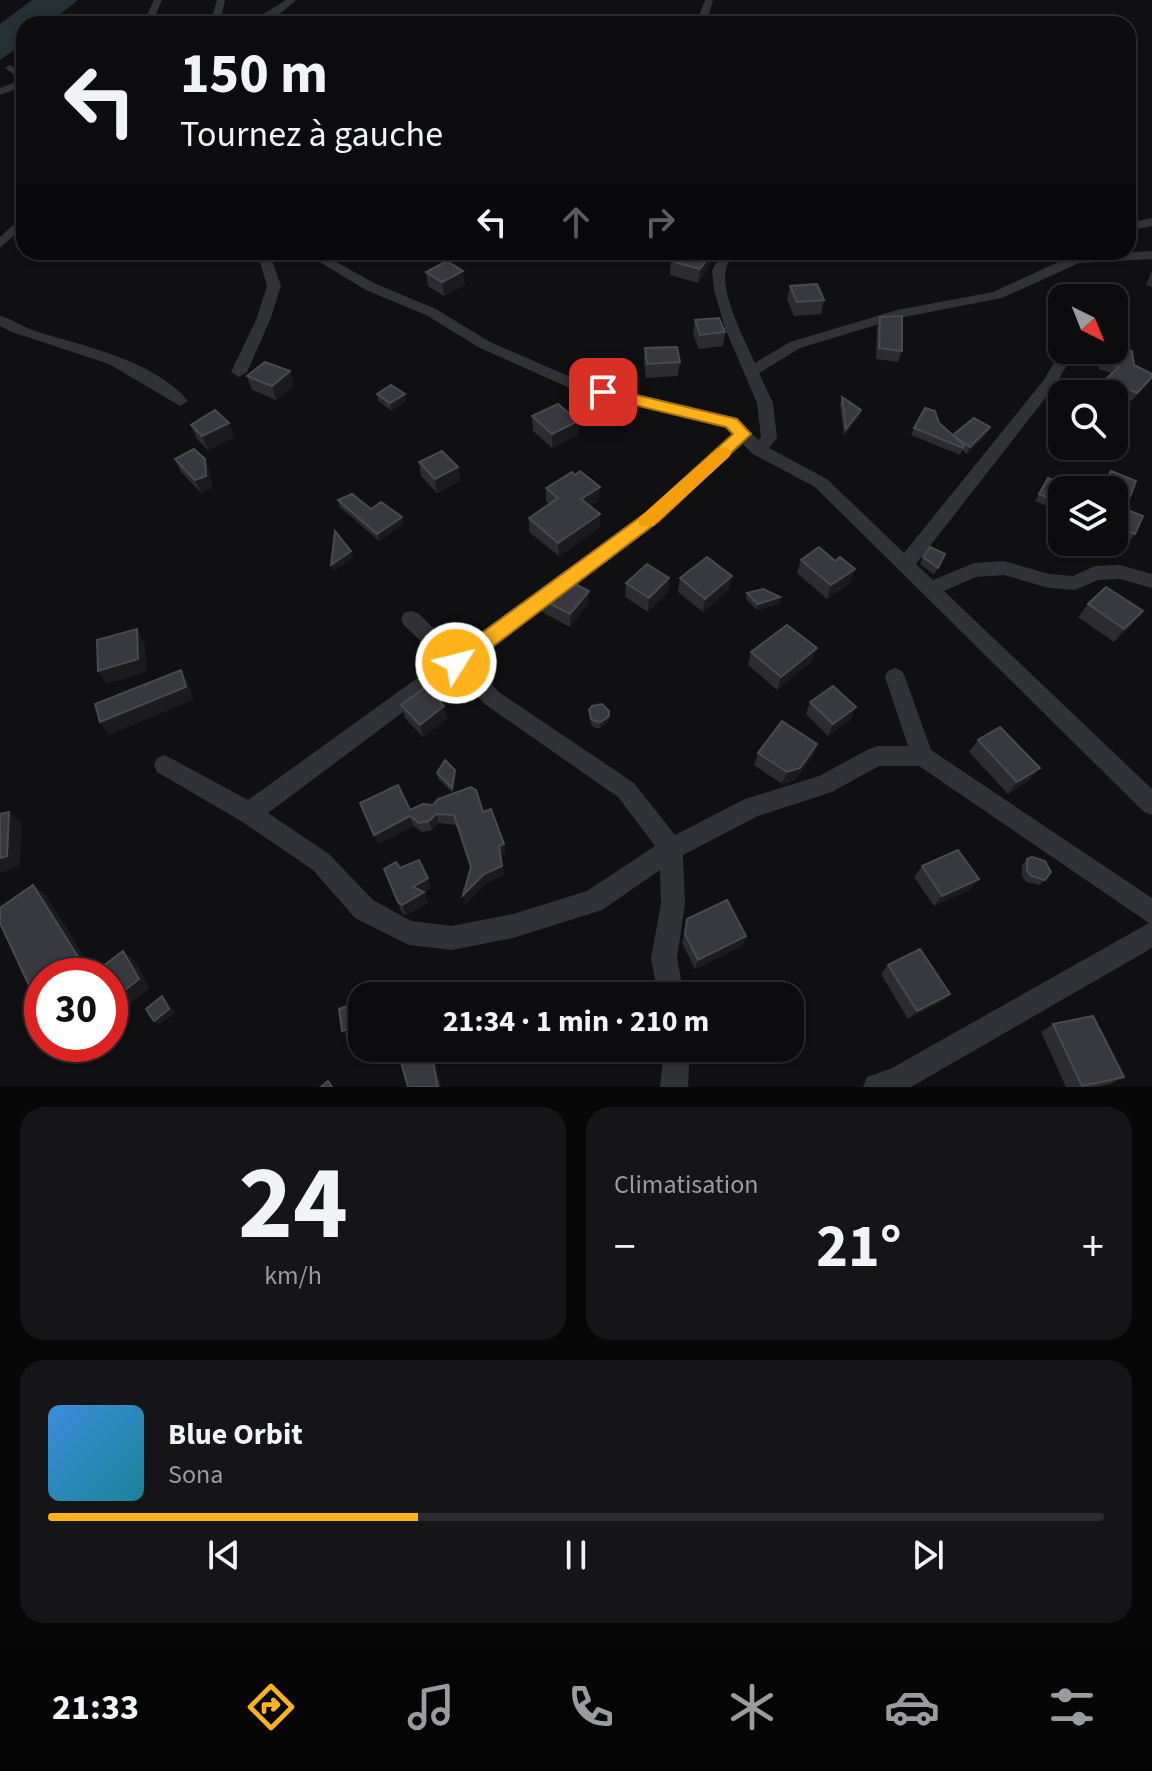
<!DOCTYPE html>
<html lang="fr">
<head>
<meta charset="utf-8">
<style>
  :root { --surface:#0c0c0e; --page:#151517; --text:#f1f3f6; --muted:#9a9b9e; --line:#2c2c2e; --accent:#ffb21a }
  body { margin:0; font-family:"Source Sans 3",sans-serif; background:var(--page); color:var(--text); height:100vh; display:flex; flex-direction:column; font-size:30px; white-space:nowrap }
  * { box-sizing:border-box; margin:0 }
  p { font-size:26px; color:var(--muted) }
  .icon { flex:none; width:44px; height:44px; fill:none; stroke:currentColor; stroke-width:2; stroke-linecap:round; stroke-linejoin:round }
  .map { position:relative; height:1087px; overflow:hidden }
  .panel { display:flex; flex-direction:column; gap:20px; padding:20px; background:#070708; flex:1 }
  .panel>* { flex:none }
  .banner { position:absolute; left:16px; top:16px; width:1120px; height:244px; border-radius:24px; box-shadow:0 2px 6px #0004,0 0 0 2px var(--line); background:#0c0c0e; color:var(--text); overflow:hidden }
  .needle { width:52px; rotate:137deg }
  .buttons { position:absolute; left:1048px; top:284px; display:grid; gap:16px }
  .buttons a { display:grid; place-items:center; width:80px; height:80px; border-radius:16px; background:var(--surface); box-shadow:0 2px 6px #0004,0 0 0 2px var(--line); font-size:40px }
  .speed { position:absolute; left:24px; top:958px; display:flex; gap:16px; font-size:40px; font-weight:700; text-align:center }
  .speed>* { display:grid; place-content:center; width:104px; height:104px; border-radius:50%; background:var(--surface); box-shadow:0 2px 6px #0004,0 0 0 2px var(--line); line-height:1 }
  .speed .limit { border:12px solid #d22; background:#fff; color:#111 }
  .pin { position:absolute; display:grid; place-items:center; width:68px; height:68px; color:#fff; margin:-34px; border-radius:16px; box-shadow:0 4px 12px #0006 }
  .me { position:absolute; width:88px; margin:-44px; rotate:54deg; stroke-linejoin:round; filter:drop-shadow(0 0 6px #0008) }
  .turn { display:flex; align-items:center; gap:28px; height:168px; padding:0 32px; font-size:36px }
  .turn .icon { width:104px; height:104px; stroke-width:2.5 }
  .turn b { display:block; font-size:56px; line-height:68px }
  .lanes { display:flex; align-items:center; height:76px; padding:0 32px; background:#0003; justify-content:center; gap:40px; direction:ltr }
  .lanes .off { opacity:.35 }
  .big { font-size:60px; font-weight:700; line-height:1.1 }
  .panel .card { flex:1; display:flex; flex-direction:column; justify-content:center; gap:12px; min-width:0; padding:0 28px; border-radius:24px; background:var(--page) }
  .panel .dial { align-items:center; gap:0 }
  .dial b { font-size:104px; line-height:1 }
  .song { display:flex; align-items:center; gap:24px }
  .cover { width:96px; height:96px; border-radius:12px; background:linear-gradient(135deg,hsl(210 70% 55%),hsl(190 70% 35%)) }
  .played { height:8px; border-radius:4px; background:linear-gradient(90deg,var(--accent) 35%,var(--line) 35%) }
  .keys { display:flex; justify-content:space-around; direction:ltr }
  .heat { display:flex; justify-content:space-between; align-items:center; font-size:44px; direction:ltr }
  .panel .tiles { flex:1; display:grid; gap:20px; grid-template-columns:1fr 1fr }
  .card:last-child { grid-column:span 2 }
  .trip { position:absolute; left:348px; top:982px; width:456px; height:80px; border-radius:24px; background:var(--surface); box-shadow:0 2px 6px #0004,0 0 0 2px var(--line); font-weight:700; line-height:80px; text-align:center }
  .tab-bar { display:flex; height:128px; justify-content:space-around; align-items:center; background:#050506; color:var(--muted) }
  .tab-bar .icon { width:56px; height:56px }
  .tab-bar .on { color:var(--accent) }
  .tab-bar b { font-size:36px; color:var(--text) }
  .map>svg:first-child { display:block }
  .water { fill:#252f36 }
  .lines { fill:none; stroke-linecap:round; stroke-linejoin:round }
  .minor { fill:#303237; fill-rule:evenodd }
  .wall { fill:#2c2c30 }
  .shaded-wall { fill:#1b1b1e }
  .building { fill:#38393e; stroke:#484a51; stroke-width:2 }
  .route { fill:#ffb21a; stroke:#a67411; stroke-width:2 }
  .slow { fill:#f59e0b }
</style>
</head>
<body>
<div class="map">
<svg width="1152" height="1087" viewBox="0 0 1152 1087">
  <rect width="100%" height="100%" fill="#101012"/>
  <polygon class="water" points="32,0 78,0 47,24 24,24 24,43 0,60 0,24"/>
  <g class="lines">
    <g class="minor">
      <polygon points="154,0 162,0 156,14 169,24 158,24 147,15"/>
      <polygon points="217,0 225,0 220,24 210,24"/>
      <path d="M 286,0 L 296,0 C 282,13 267,24 247,24 Z"/>
      <polygon points="705,0 713,0 706,24 696,24"/>
      <polygon points="10,65 24,73 21,87 0,95 0,88 13,83 16,76 5,68"/>
      <polygon points="24,215 24,226 0,248 0,237"/>
      <polygon points="1152,218 1152,226 1128,231 1128,223"/>
      <path d="M 1152,251 L 1152,259 L 1079,263 L 1002,298 L 899,318 L 800,348 L 759,373 L 773,403 L 777,438 L 769,448 L 827,479 L 904,553 L 1043,381 L 1062,350 L 1076,350 L 1054,387 L 916,564 L 933,580 L 974,563 L 1004,561 L 1049,574 L 1073,576 L 1095,566 L 1120,565 L 1152,574 L 1152,588 L 1120,579 L 1098,580 L 1075,590 L 1049,588 L 1004,575 L 976,577 L 944,591 L 1152,789 L 1152,815 L 1144,812 L 815,487 L 753,454 L 743,444 L 659,522 L 469,663 L 500,693 L 634,783 L 675,835 L 745,799 L 819,776 L 869,749 L 877,746 L 908,746 L 885,677 L 888,671 L 895,668 L 902,671 L 905,677 L 931,750 L 1152,898 L 1152,948 L 911,1087 L 863,1087 L 867,1077 L 892,1068 L 1149,923 L 919,766 L 879,766 L 832,792 L 758,816 L 683,855 L 685,904 L 677,958 L 684,996 L 658,996 L 651,958 L 661,904 L 660,870 L 602,910 L 513,938 L 452,950 L 409,945 L 355,918 L 313,870 L 241,821 L 157,772 L 154,765 L 157,758 L 165,755 L 248,800 L 441,661 L 404,625 L 401,619 L 404,613 L 411,611 L 418,613 L 456,650 L 647,512 L 733,434 L 726,427 L 572,389 L 480,348 L 426,315 L 366,290 L 303,252 L 318,252 L 376,284 L 436,309 L 490,342 L 582,382 L 737,419 L 758,440 L 761,437 L 757,403 L 725,328 L 714,290 L 712,270 L 723,252 L 735,252 C 733,257 727,264 726,269 C 720,293 745,341 755,363 L 790,342 L 897,310 L 993,292 L 1080,252 L 1096,252 L 1095,254 ZM 454,674 L 486,705 L 618,797 L 655,846 L 587,891 L 513,914 L 452,926 L 411,921 L 373,900 L 329,854 L 268,813 Z"/>
      <polygon points="257,252 269,252 281,286 270,320 247,372 239,377 231,372 256,320 267,286"/>
      <path d="M 0,316 C 12,319 23,327 35,331 C 83,346 154,360 188,401 L 180,406 L 109,364 L 12,332 L 0,326 Z"/>
      <polygon points="664,1048 690,1048 688,1087 660,1087"/>
    </g>
  </g>
  <g class="wall">
    <polygon points="711,254 709,267 698,283 670,275 671,261"/>
    <polygon points="1152,271 1152,287 1146,285"/>
    <polygon points="426,272 465,285 444,296 428,286"/>
    <polygon points="790,286 824,300 821,314 794,316 787,300"/>
    <polygon points="880,317 902,351 898,362 876,359 877,328"/>
    <polygon points="695,320 725,332 723,346 699,349 693,334"/>
    <polygon points="645,348 680,362 678,376 646,378 644,362"/>
    <polygon points="1105,350 1114,350 1134,365 1152,374 1152,378 1149,382 1132,401 1102,386 1106,379 1112,373 1098,369"/>
    <polygon points="247,376 294,385 276,400 252,390"/>
    <polygon points="377,394 405,394 406,401 392,411 378,401"/>
    <polygon points="842,397 859,417 844,436 840,404"/>
    <polygon points="532,416 578,421 578,435 552,448 533,431"/>
    <polygon points="229,423 234,437 208,450 197,439 191,425"/>
    <polygon points="939,423 953,436 987,434 967,454 962,450 960,455 911,435 914,428"/>
    <polygon points="175,459 210,472 212,488 201,493 181,472"/>
    <polygon points="419,462 458,467 460,481 437,493 421,476"/>
    <polygon points="1111,471 1129,499 1119,513 1114,511 1114,490 1100,490"/>
    <polygon points="1048,478 1065,484 1052,508 1035,501"/>
    <polygon points="546,488 599,500 590,506 600,514 600,527 559,556 529,532 529,518 549,504 546,502"/>
    <polygon points="338,500 402,517 403,524 379,541 340,507"/>
    <polygon points="1130,511 1135,534 1130,541 1116,536"/>
    <polygon points="945,554 934,575 920,564 923,557"/>
    <polygon points="801,560 850,583 827,599 797,573"/>
    <polygon points="669,578 668,592 648,612 625,597 626,583"/>
    <polygon points="680,578 729,590 703,612 678,592"/>
    <polygon points="747,593 780,597 779,604 757,610 746,599"/>
    <polygon points="541,599 588,604 570,627 542,612"/>
    <polygon points="1088,604 1132,625 1114,642 1078,617"/>
    <polygon points="751,652 812,661 777,690 748,665"/>
    <polygon points="810,702 856,707 850,720 828,736 806,714"/>
    <polygon points="401,705 447,718 423,737 405,718"/>
    <polygon points="589,710 609,711 608,722 600,728 595,728 591,725"/>
    <polygon points="978,740 1030,780 1008,794 969,752"/>
    <polygon points="817,744 812,757 795,780 782,784 754,765 758,753"/>
    <polygon points="437,773 456,776 453,793 483,812 504,844 505,854 501,855 504,875 486,883 466,904 463,895 471,868 456,825 439,823 432,830 422,832 413,826 378,844 360,803 410,810 433,805 453,793 438,779"/>
    <polygon points="1027,859 1045,880 1039,885 1026,882 1022,876 1022,865"/>
    <polygon points="922,866 970,890 934,906 914,877"/>
    <polygon points="400,868 431,888 424,892 428,903 406,915 402,913 384,869"/>
    <polygon points="687,919 746,936 742,946 695,969 682,943"/>
    <polygon points="888,965 950,994 940,1002 908,1019 881,974"/>
    <polygon points="1053,1024 1124,1077 1110,1084 1095,1087 1066,1087 1041,1032"/>
  </g>
  <g class="shaded-wall">
    <polygon points="711,254 709,267 698,283 700,269"/>
    <polygon points="463,271 465,285 444,296 442,282"/>
    <polygon points="290,371 294,385 276,400 272,386"/>
    <polygon points="1152,377 1149,382 1132,401 1137,393"/>
    <polygon points="405,394 406,401 392,411 390,403"/>
    <polygon points="861,410 859,417 844,436 846,429"/>
    <polygon points="578,421 578,435 552,448 552,434"/>
    <polygon points="229,423 234,437 208,450 202,436"/>
    <polygon points="990,427 987,434 967,454 970,447"/>
    <polygon points="205,459 210,472 212,488 201,493 195,480"/>
    <polygon points="458,467 460,481 437,493 435,479"/>
    <polygon points="600,487 599,500 581,513 581,499"/>
    <polygon points="600,514 600,527 559,556 558,543"/>
    <polygon points="402,517 403,524 379,541 377,534"/>
    <polygon points="351,551 353,558 333,572 331,565"/>
    <polygon points="855,569 850,583 827,599 831,585"/>
    <polygon points="732,576 729,590 703,612 705,599"/>
    <polygon points="669,578 668,592 648,612 649,598"/>
    <polygon points="589,591 588,604 570,627 570,614"/>
    <polygon points="780,597 779,604 757,610 758,604"/>
    <polygon points="1143,611 1132,625 1114,642 1124,629"/>
    <polygon points="137,629 145,643 147,672 107,684 98,671"/>
    <polygon points="817,648 812,661 777,690 781,677"/>
    <polygon points="181,670 189,684 193,700 109,735 100,722"/>
    <polygon points="444,706 447,718 423,737 420,725"/>
    <polygon points="856,707 850,720 828,736 833,724"/>
    <polygon points="609,716 608,722 600,728 601,722"/>
    <polygon points="817,744 812,757 795,780 782,784 787,772"/>
    <polygon points="1040,768 1030,780 1008,794 1017,782"/>
    <polygon points="455,770 456,776 453,793 452,788"/>
    <polygon points="9,812 22,823 20,866 0,873 0,858"/>
    <polygon points="436,814 439,823 432,830 429,821"/>
    <polygon points="410,816 413,826 378,844 374,835"/>
    <polygon points="504,844 505,854 501,855 499,846"/>
    <polygon points="502,866 504,875 486,883 466,904 463,895 484,874"/>
    <polygon points="428,878 431,888 424,892 428,903 406,915 402,905 413,887"/>
    <polygon points="979,879 970,890 934,906 942,896"/>
    <polygon points="33,885 46,895 92,969 83,976 58,976"/>
    <polygon points="746,936 742,946 695,969 698,960"/>
    <polygon points="123,951 134,960 150,988 114,1016 110,1014 110,1002"/>
    <polygon points="42,988 42,1000 33,994"/>
    <polygon points="950,994 940,1002 908,1019 917,1011"/>
    <polygon points="162,996 167,1001 175,1013 159,1025 154,1021"/>
    <polygon points="362,1024 362,1034 348,1039 342,1031"/>
    <polygon points="430,1048 433,1048 441,1087 438,1087"/>
  </g>
  <g class="building">
    <polygon points="678,252 704,252 711,254 700,269 671,261"/>
    <polygon points="447,261 463,271 442,282 426,272"/>
    <polygon points="817,284 824,300 797,302 790,286"/>
    <polygon points="902,316 902,351 879,348 880,317"/>
    <polygon points="719,318 725,332 700,335 695,320"/>
    <polygon points="677,347 680,362 647,364 645,348"/>
    <polygon points="1114,348 1132,351 1134,365 1152,374 1152,377 1137,393 1106,379 1119,367 1102,362 1106,350 1114,350"/>
    <polygon points="265,362 290,371 272,386 247,376"/>
    <polygon points="391,385 405,394 390,403 377,394"/>
    <polygon points="842,397 861,410 846,429"/>
    <polygon points="558,404 578,421 552,434 532,416"/>
    <polygon points="925,408 935,411 939,423 964,445 963,448 914,428"/>
    <polygon points="215,410 229,423 202,436 191,425"/>
    <polygon points="974,418 990,427 970,447 953,435"/>
    <polygon points="194,449 205,459 206,476 195,480 175,459"/>
    <polygon points="442,451 458,467 435,479 419,462"/>
    <polygon points="580,471 600,487 581,499 600,514 558,543 529,518 558,498 546,488 572,472 575,475"/>
    <polygon points="1111,471 1136,481 1129,499 1114,493 1114,490 1102,489"/>
    <polygon points="1048,478 1065,484 1056,501 1039,494"/>
    <polygon points="352,494 371,509 381,502 402,517 377,534 338,500"/>
    <polygon points="1130,511 1143,516 1135,534 1121,529"/>
    <polygon points="335,531 351,551 331,565"/>
    <polygon points="819,547 835,561 840,557 855,569 831,585 801,560"/>
    <polygon points="930,547 945,554 938,568 923,557"/>
    <polygon points="707,557 732,576 705,599 680,578"/>
    <polygon points="647,564 669,578 649,598 626,583"/>
    <polygon points="567,580 589,591 570,614 541,599"/>
    <polygon points="1106,587 1143,611 1124,629 1088,604"/>
    <polygon points="763,589 780,597 758,604 747,593"/>
    <polygon points="787,625 817,648 781,677 751,652"/>
    <polygon points="137,629 138,659 98,671 97,640"/>
    <polygon points="181,670 186,687 100,722 95,704"/>
    <polygon points="833,686 856,707 833,724 810,702"/>
    <polygon points="426,687 444,706 420,725 401,705"/>
    <polygon points="602,704 609,711 609,716 601,722 595,721 591,719 589,710 592,706"/>
    <polygon points="782,721 817,744 800,768 787,772 758,753"/>
    <polygon points="1000,727 1040,768 1017,782 978,740"/>
    <polygon points="445,760 455,770 452,788 437,773"/>
    <polygon points="398,785 410,810 423,804 433,805 438,799 471,787 476,790 483,812 491,809 504,844 499,846 502,866 484,874 463,895 471,867 454,815 436,814 429,821 419,823 410,816 374,835 360,803"/>
    <polygon points="9,812 7,856 0,858 0,814"/>
    <polygon points="958,850 979,879 942,896 922,866"/>
    <polygon points="1032,857 1045,861 1051,872 1045,880 1032,876 1027,871 1027,859"/>
    <polygon points="419,860 428,878 413,887 424,892 402,905 398,902 384,869 396,862 400,868"/>
    <polygon points="33,885 80,960 58,976 42,976 42,988 33,994 0,923 0,908"/>
    <polygon points="727,900 746,936 698,960 685,934 687,919"/>
    <polygon points="920,949 950,994 917,1011 888,965"/>
    <polygon points="123,951 139,979 110,1002 110,976 90,976"/>
    <polygon points="162,996 169,1009 154,1021 146,1009"/>
    <polygon points="362,1001 362,1024 342,1031 339,1009"/>
    <polygon points="1093,1016 1124,1077 1082,1086 1053,1024"/>
    <polygon points="397,1048 430,1048 438,1087 408,1087"/>
    <polygon points="328,1081 332,1087 321,1087"/>
  </g>
  <polygon class="route" points="603,387 737,419 751,434 659,521 463,669 456,671 449,669 446,663 449,657 647,512 733,434 726,427 597,396 595,392"/>
  <polygon class="slow" points="723,447 729,449 731,453 729,457 653,526 640,526 638,521 640,517 717,449"/>
</svg>
<div class="buttons">
<a><svg class="needle" viewBox="-14 -14 28 28"><path d="M0-13l5 13h-10z" fill="#e53935"/><path d="M0 13l5-13h-10z" fill="#9a9b9e"/></svg></a>
<a><svg class="icon" aria-label="search" viewBox="0 0 24 24"><circle cx="10" cy="10" r="6"/><path d="M15 15l6 6"/></svg></a>
<a><svg class="icon" aria-label="layers" viewBox="0 0 24 24"><path d="M12 4l9 5-9 5-9-5zM3 14l9 5 9-5"/></svg></a>
</div>
<div class="speed"><div class="limit">30</div></div>
<div class="pin" style="left:603px;top:392px;background:#d93025"><svg class="icon" aria-label="arrive" viewBox="0 0 24 24"><path d="M6 21V4h12l-3 4 3 4H6"/></svg></div>
<svg class="me" style="left:456px;top:663px" viewBox="-20 -20 40 40"><circle r="17" fill="#ffb21a" stroke="#fff" stroke-width="3"/><path d="M0-11L8 9 0 5-8 9z" fill="#fff"/></svg>
<div class="trip">21:34 · 1 min · 210 m</div>
<div class="banner">
<div class="turn"><svg class="icon" aria-label="left" viewBox="0 0 24 24"><path d="M17 20v-9H6M10 6l-5 5 5 5"/></svg><div><b>150 m</b>Tournez à gauche</div></div>
<div class="lanes"><svg class="icon" aria-label="left" viewBox="0 0 24 24"><path d="M17 20v-9H6M10 6l-5 5 5 5"/></svg><svg class="icon off" aria-label="ahead" viewBox="0 0 24 24"><path d="M12 20V5M6 11l6-6 6 6"/></svg><svg class="icon off" aria-label="right" viewBox="0 0 24 24"><path d="M7 20v-9h11M14 6l5 5-5 5"/></svg></div>
</div>
</div>
<section class="panel">
<div class="tiles">
<div class="card dial"><b>24</b><p>km/h</p></div>
<div class="card"><p>Climatisation</p>
<div class="heat"><a>−</a><b class="big">21°</b><a>+</a></div>
</div>
<div class="card">
<div class="song"><i class="cover"></i><div><b>Blue Orbit</b><p>Sona</p></div></div>
<div class="played"></div>
<div class="keys"><svg class="icon" aria-label="previous" viewBox="0 0 24 24"><path d="M18 5L8 12l10 7zM5 5v14"/></svg><svg class="icon" aria-label="pause" viewBox="0 0 24 24"><path d="M8 5v14M16 5v14"/></svg><svg class="icon" aria-label="next" viewBox="0 0 24 24"><path d="M6 5l10 7-10 7zM19 5v14"/></svg></div>
</div>
</div>
</section>
<nav class="tab-bar">
<b>21:33</b>
<svg class="icon on" aria-label="directions" viewBox="0 0 24 24"><path d="M12 3l9 9-9 9-9-9zM9 14v-3h6M13 9l2 2-2 2"/></svg>
<svg class="icon" aria-label="music" viewBox="0 0 24 24"><path d="M9 18V5l10-2v13"/><circle cx="6" cy="18" r="3"/><circle cx="16" cy="16" r="3"/></svg>
<svg class="icon" aria-label="phone" viewBox="0 0 24 24"><path d="M5 4h4l2 5-3 2q2 4 5 5l2-3 5 2v4C11 20 4 13 5 4z"/></svg>
<svg class="icon" aria-label="climate" viewBox="0 0 24 24"><path d="M12 3v18M4 7l16 10M4 17L20 7"/></svg>
<svg class="icon" aria-label="car" viewBox="0 0 24 24"><path d="M5 17H2v-5l4-1 3-4h7l3 4 3 1v5h-3M9 17h6M6 11h13"/><circle cx="7" cy="17" r="2"/><circle cx="17" cy="17" r="2"/></svg>
<svg class="icon" aria-label="filters" viewBox="0 0 24 24"><path d="M4 7h16M4 17h16"/><circle cx="9" cy="7" r="2"/><circle cx="15" cy="17" r="2"/></svg>
</nav>
</body>
</html>
